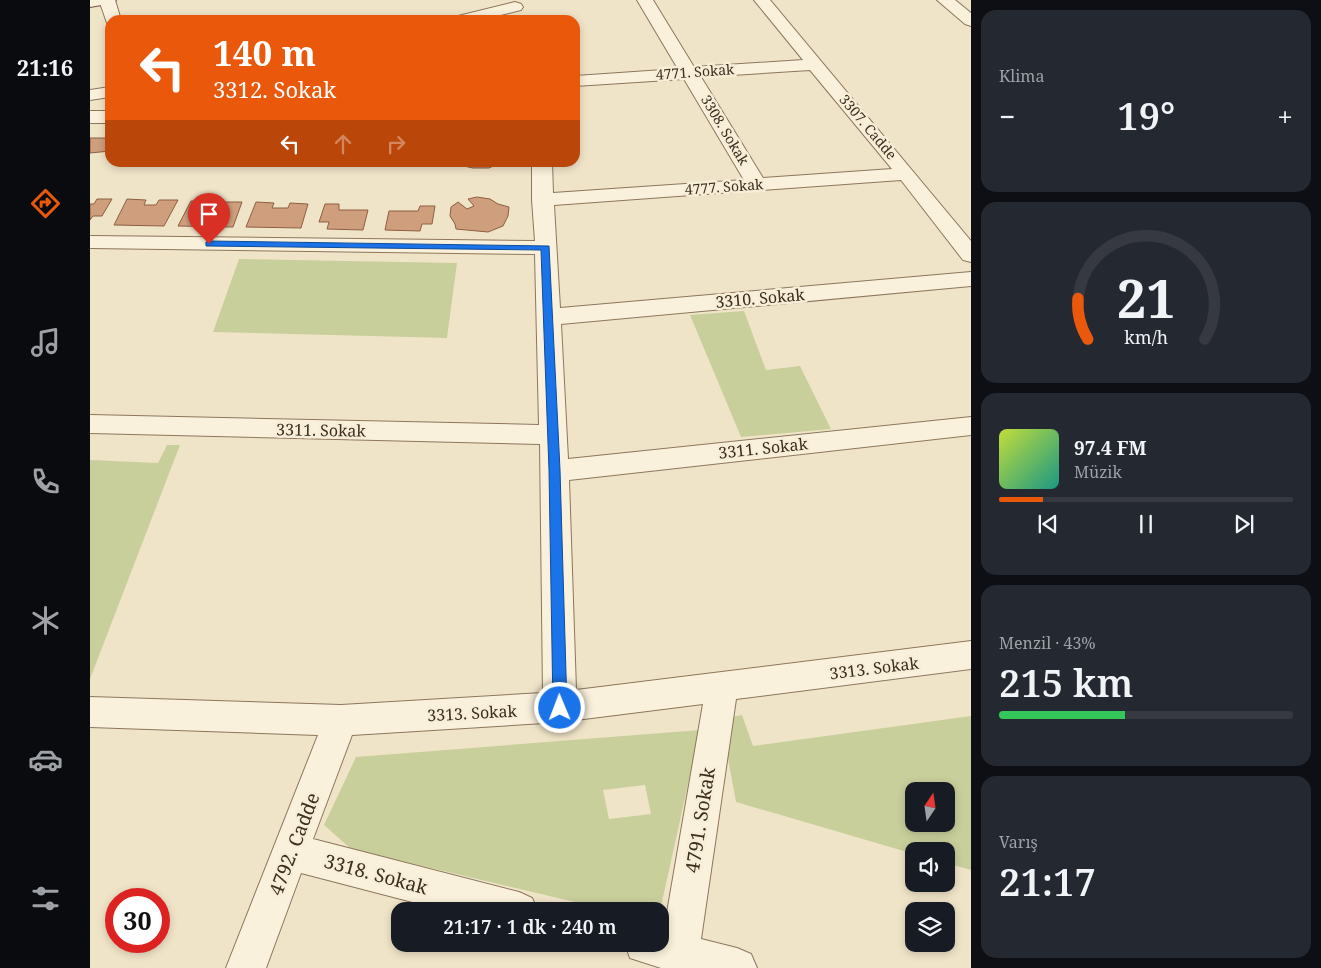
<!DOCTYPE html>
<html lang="tr">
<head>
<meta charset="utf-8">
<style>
  :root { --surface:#171b24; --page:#242831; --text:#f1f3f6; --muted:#9ea1a6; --line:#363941; --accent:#ea580c }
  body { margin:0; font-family:"Noto Serif",serif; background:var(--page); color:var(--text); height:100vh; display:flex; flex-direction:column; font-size:19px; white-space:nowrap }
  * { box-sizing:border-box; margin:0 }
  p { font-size:16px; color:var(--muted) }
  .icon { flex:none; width:28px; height:28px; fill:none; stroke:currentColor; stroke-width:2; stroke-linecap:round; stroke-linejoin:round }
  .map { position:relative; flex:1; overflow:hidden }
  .side { display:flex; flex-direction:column; gap:10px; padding:10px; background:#0d0f14; width:350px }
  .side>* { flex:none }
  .hud { position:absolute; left:15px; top:15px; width:475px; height:152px; border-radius:15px; box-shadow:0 2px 8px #0003; background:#ea580c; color:#fff; overflow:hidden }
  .needle { width:32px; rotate:13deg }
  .buttons { position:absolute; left:815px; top:782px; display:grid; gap:10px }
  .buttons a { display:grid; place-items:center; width:50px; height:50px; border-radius:10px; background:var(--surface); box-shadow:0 2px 8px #0003; font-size:25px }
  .speed { position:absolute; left:15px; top:888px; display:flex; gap:10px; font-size:25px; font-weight:700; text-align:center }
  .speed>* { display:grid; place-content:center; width:65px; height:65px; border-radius:50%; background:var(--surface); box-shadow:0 2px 8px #0003; line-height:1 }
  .speed .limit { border:8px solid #d22; background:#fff; color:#111 }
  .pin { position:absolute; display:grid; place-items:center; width:42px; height:42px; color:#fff; margin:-51px -21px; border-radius:50% 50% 50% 0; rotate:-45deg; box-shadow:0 0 5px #0007 }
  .pin .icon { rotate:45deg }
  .me { position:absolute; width:55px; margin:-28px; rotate:359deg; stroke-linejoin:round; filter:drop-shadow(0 0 4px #0008) }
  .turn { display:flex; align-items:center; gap:18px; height:105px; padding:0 25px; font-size:22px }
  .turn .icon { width:65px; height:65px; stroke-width:2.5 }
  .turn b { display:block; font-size:35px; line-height:42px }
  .lanes { display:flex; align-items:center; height:48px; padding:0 25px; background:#0003; justify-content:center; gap:25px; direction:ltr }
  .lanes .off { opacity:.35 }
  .big { font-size:38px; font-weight:600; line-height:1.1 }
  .side .widget { flex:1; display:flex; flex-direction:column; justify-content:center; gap:8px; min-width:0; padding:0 18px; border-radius:15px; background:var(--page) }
  .side .dial { align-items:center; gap:0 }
  .dial svg { height:130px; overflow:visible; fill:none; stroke:var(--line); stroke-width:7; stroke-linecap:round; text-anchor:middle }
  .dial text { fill:var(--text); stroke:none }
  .song { display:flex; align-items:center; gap:15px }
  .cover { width:60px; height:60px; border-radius:8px; background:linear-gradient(135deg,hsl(70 70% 55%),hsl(170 70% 35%)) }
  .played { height:5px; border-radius:2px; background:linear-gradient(90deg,var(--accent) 15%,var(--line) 15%) }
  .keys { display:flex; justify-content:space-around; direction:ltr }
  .heat { display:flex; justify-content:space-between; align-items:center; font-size:28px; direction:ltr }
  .charge { height:8px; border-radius:4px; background:linear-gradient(90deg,#34c759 43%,var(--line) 0) }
  .trip { position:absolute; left:301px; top:902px; width:278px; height:50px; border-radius:15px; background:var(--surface); box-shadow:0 2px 8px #0003; font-weight:600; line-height:50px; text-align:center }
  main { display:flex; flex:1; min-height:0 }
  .tabs { display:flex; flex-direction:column; width:90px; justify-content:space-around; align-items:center; background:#090b0e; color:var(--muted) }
  .tabs .icon { width:35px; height:35px }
  .tabs .on { color:var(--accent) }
  .tabs b { font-size:22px; color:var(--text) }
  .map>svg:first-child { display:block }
  .green { fill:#c9cf9b; fill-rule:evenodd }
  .building { fill:#cf9f7d; stroke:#8d5f41 }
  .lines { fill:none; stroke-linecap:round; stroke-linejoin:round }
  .minor-casing { stroke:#8d765c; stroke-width:2 }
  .secondary-casing { stroke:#6f573f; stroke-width:2 }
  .minor { fill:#faf1dc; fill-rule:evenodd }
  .secondary { fill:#faf1dc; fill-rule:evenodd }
  .route { fill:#1a73e8; stroke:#114b97 }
  .labels { text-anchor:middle; stroke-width:5; stroke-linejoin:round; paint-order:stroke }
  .far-street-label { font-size:14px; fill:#3d2e20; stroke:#f7eed8 }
  .street-label { font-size:16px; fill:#3d2e20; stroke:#f7eed8 }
  .near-street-label { font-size:19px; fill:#3d2e20; stroke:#f7eed8 }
</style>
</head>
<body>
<main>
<nav class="tabs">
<b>21:16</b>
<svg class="icon on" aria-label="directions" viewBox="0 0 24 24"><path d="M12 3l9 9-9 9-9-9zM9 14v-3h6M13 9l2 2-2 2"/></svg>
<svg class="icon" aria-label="music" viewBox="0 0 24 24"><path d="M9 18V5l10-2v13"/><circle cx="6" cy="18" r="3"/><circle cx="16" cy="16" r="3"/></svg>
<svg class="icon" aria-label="phone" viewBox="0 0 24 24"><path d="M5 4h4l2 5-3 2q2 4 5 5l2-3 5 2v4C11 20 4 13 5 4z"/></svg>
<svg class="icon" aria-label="climate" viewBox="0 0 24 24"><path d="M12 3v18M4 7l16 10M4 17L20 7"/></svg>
<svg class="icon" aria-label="car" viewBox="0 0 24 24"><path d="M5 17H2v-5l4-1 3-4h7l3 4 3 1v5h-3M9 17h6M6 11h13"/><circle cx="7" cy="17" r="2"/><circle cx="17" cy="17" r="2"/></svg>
<svg class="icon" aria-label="filters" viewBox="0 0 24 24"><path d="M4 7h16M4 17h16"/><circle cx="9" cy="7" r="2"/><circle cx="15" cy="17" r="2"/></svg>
</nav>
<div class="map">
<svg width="881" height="968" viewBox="0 0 881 968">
  <rect width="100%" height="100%" fill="#f0e4c8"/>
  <g class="green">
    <polygon points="149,259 367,263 357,338 123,332"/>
    <polygon points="654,311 676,370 710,366 741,429 651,437 600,315"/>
    <polygon points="77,445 90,445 0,679 0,460 68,463"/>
    <path d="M 652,715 L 663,746 L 881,716 L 881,870 L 856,863 L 856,851 L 824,851 L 824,854 L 646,802 L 635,742 L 637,718 ZM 824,791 L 856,791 L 856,824 L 824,824 Z"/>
    <path d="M 610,730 L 570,911 L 523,911 L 261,849 L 234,825 L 266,757 ZM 555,785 L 561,814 L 519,819 L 513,790 Z"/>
  </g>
  <g class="building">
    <polygon points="0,138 20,138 20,151 0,153"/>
    <polygon points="371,162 412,162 399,168 383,168 369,165"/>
    <polygon points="387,197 400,199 408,204 419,207 418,216 413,226 398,232 366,229 365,224 360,216 361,207 368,202 377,209 384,206 378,199"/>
    <polygon points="7,199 22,199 12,216 3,216 0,220 0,204 4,204"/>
    <polygon points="37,199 56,200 54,205 66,205 69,200 88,200 74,226 24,225"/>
    <polygon points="101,201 121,201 119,206 133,207 135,202 152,202 143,227 88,226"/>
    <polygon points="166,202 184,203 182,208 198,208 200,203 218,204 211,228 156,227"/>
    <polygon points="235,204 249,204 249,210 278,210 273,230 237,229 239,222 229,222"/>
    <polygon points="330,206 345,206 342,224 332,224 330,231 295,230 299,211 328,211"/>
  </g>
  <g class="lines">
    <g class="minor-casing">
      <g id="minor">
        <polygon points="9,0 25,0 31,20 20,20 20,24 17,23"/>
        <path d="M 547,0 L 563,0 L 604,67 L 713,60 L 664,0 L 680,0 L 881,241 L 881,262 L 873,260 L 811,180 L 464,205 L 470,308 L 881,272 L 881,286 L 471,324 L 478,459 L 881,417 L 881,435 L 479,480 L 486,690 L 881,641 L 881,669 L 646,699 L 611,939 L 647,948 L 661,954 L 667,968 L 571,968 L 540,958 L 535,944 L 570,944 L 570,929 L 574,930 L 613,704 L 470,722 L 262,735 L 223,839 L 429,892 L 442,898 L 448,911 L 357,911 L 211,873 L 176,968 L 136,968 L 228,735 L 0,727 L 0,697 L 251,705 L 453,693 L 450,444 L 0,433 L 0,415 L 449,425 L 445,254 L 0,248 L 0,236 L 445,241 L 442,200 L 442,162 L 462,162 L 463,193 L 654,180 L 594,79 L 485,86 L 485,76 L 588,69 ZM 720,70 L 802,169 L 673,178 L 611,77 Z"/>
        <polygon points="847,0 865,0 881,13 881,26 875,24"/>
        <polygon points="425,2 431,4 433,7 431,10 390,20 362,20 364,17"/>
        <polygon points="20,87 20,97 0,100 0,90"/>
        <rect x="0" y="111" width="20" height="12"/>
      </g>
    </g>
    <g class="secondary-casing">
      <polygon id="secondary" points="0,0 26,0 23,3 0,7"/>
    </g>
    <use href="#minor" class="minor"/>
    <use href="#secondary" class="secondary"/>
  </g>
  <polygon class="route" points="119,241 459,246 470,470 477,708 475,712 470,714 465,712 463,708 459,470 451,250 116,246 116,242"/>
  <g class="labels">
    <g class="far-street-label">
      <text transform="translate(605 72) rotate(-4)" y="5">4771. Sokak</text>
      <text transform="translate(778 127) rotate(50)" y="5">3307. Cadde</text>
      <text transform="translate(635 130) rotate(59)" y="5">3308. Sokak</text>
      <text transform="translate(634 187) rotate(-4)" y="5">4777. Sokak</text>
    </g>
    <g class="street-label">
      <text transform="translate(670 298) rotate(-5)" y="6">3310. Sokak</text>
      <text transform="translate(231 430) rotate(1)" y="6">3311. Sokak</text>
      <text transform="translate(673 448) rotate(-6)" y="6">3311. Sokak</text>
      <text transform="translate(784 668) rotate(-7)" y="6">3313. Sokak</text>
      <text transform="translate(382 713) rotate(-3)" y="6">3313. Sokak</text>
    </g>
    <g class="near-street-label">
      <text transform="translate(610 820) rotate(-81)" y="7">4791. Sokak</text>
      <text transform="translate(204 844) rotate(-69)" y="7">4792. Cadde</text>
      <text transform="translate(286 874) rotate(15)" y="7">3318. Sokak</text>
    </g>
  </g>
</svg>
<div class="buttons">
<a><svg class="needle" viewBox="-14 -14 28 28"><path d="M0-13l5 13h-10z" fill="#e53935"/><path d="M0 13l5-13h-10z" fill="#9ea1a6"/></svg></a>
<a><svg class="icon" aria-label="sound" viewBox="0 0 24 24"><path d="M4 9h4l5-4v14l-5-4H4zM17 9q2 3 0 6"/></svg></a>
<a><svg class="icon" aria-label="layers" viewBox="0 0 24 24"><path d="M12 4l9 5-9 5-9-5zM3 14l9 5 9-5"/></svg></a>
</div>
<div class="speed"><div class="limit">30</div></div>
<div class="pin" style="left:119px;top:244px;background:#d93025"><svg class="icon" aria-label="arrive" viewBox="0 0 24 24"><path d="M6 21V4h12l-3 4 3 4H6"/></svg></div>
<svg class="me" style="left:470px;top:708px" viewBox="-20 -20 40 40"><circle r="17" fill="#1a73e8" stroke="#fff" stroke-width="3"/><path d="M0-11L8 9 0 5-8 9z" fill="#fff"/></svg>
<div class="trip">21:17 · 1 dk · 240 m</div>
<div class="hud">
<div class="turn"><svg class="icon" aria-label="left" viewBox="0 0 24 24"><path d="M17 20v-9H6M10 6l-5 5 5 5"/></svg><div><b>140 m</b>3312. Sokak</div></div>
<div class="lanes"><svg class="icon" aria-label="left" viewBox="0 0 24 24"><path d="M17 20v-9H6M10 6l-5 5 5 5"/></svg><svg class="icon off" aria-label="ahead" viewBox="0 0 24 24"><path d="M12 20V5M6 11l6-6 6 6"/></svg><svg class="icon off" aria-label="right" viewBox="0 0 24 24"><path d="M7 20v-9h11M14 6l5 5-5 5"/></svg></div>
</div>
</div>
<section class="side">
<div class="widget"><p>Klima</p>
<div class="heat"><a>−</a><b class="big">19°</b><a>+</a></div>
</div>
<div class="widget dial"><svg viewBox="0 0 100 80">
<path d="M14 69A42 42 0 1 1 86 69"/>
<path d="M14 69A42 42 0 0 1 8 44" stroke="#ea580c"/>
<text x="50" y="56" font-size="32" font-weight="700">21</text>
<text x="50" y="72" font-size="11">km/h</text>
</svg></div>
<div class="widget">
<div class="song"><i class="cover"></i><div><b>97.4 FM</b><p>Müzik</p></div></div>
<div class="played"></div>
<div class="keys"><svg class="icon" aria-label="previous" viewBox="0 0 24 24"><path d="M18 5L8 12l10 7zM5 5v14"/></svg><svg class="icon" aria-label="pause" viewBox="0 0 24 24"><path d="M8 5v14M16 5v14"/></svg><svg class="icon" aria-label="next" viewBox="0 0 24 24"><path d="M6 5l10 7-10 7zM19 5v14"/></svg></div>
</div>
<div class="widget"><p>Menzil · 43%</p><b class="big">215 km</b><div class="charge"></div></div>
<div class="widget"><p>Varış</p><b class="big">21:17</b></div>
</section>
</main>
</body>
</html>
